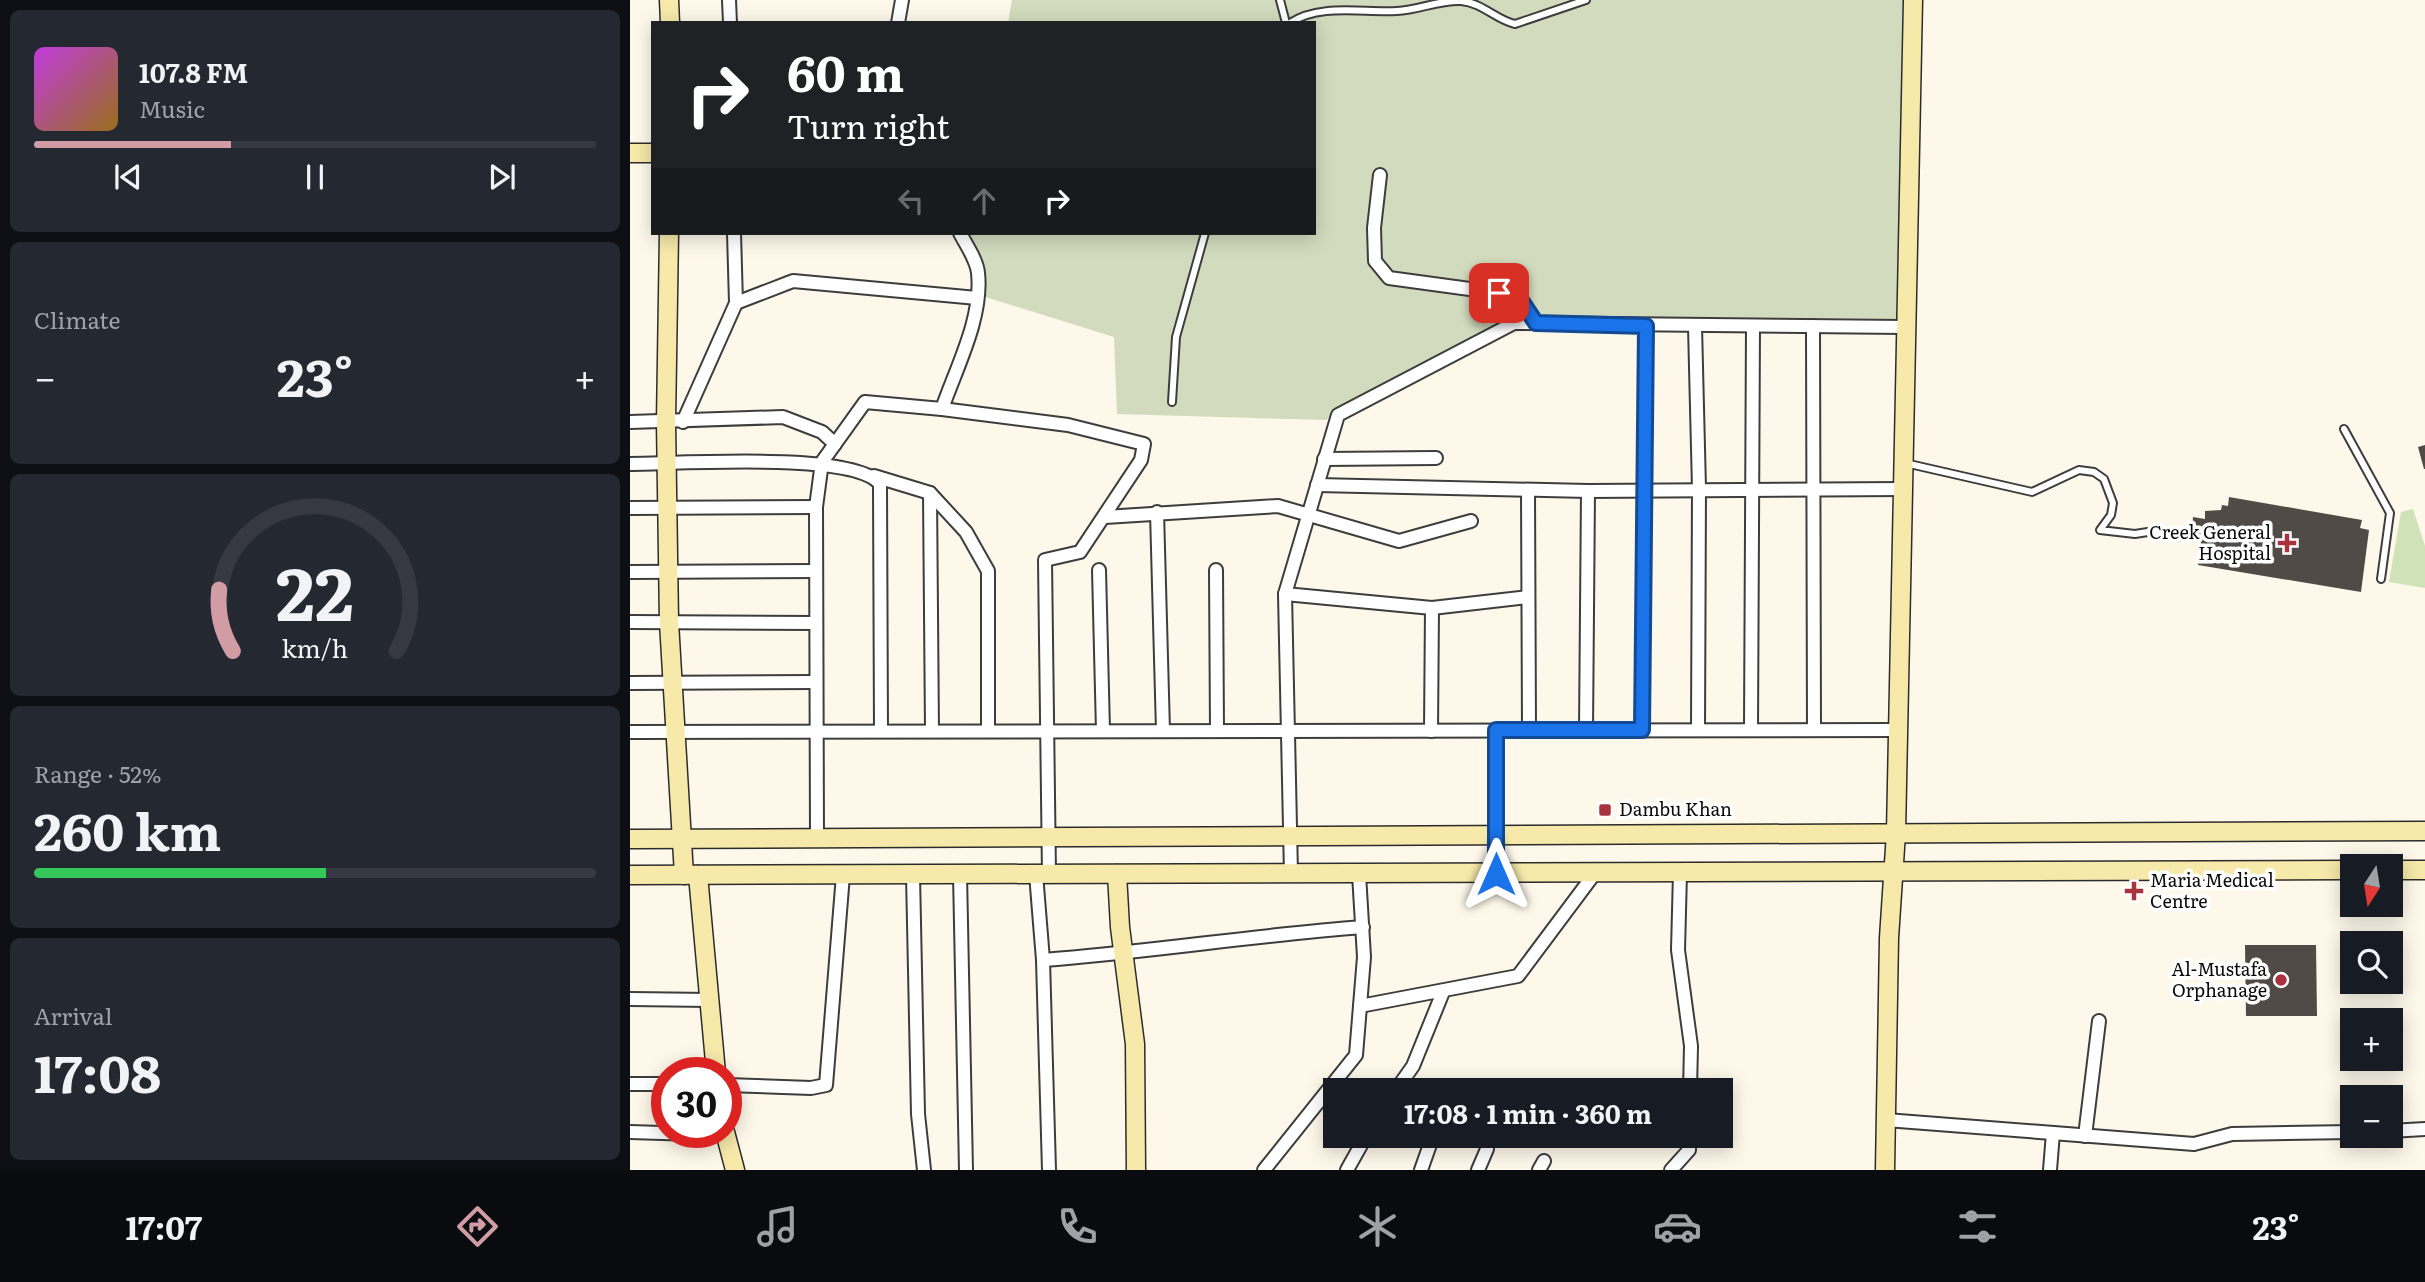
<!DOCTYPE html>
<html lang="en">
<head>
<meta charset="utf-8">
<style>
  :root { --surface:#171b24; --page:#242831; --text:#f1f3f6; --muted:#9ea1a6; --line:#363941; --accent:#d19ca4 }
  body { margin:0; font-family:Literata,serif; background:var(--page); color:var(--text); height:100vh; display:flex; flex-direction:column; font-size:26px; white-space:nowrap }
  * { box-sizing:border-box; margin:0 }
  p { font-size:23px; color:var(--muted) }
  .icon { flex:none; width:38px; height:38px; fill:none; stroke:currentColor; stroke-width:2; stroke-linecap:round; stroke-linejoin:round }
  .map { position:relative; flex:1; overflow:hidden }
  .drawer { display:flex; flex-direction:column; gap:10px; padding:10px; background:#0d0f14; width:630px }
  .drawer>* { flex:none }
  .guide { position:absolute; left:21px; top:21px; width:665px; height:214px; border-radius:0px; box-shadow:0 4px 18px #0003; background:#202124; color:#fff; overflow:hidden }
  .needle { width:46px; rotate:192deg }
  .tools { position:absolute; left:1710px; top:854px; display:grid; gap:14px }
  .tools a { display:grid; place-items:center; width:63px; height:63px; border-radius:0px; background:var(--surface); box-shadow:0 4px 18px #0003; font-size:35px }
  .speed { position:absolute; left:21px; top:1057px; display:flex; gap:14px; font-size:35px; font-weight:700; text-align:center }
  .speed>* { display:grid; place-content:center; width:91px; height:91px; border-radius:50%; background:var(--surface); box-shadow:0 4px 18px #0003; line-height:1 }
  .speed .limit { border:10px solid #d22; background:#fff; color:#111 }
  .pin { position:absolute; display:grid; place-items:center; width:60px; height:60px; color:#fff; margin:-30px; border-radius:14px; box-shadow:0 4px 10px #0006 }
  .me { position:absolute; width:77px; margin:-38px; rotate:0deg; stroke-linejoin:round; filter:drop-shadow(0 0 5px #0008) }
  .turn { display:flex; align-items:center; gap:24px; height:147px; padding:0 21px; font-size:32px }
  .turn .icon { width:91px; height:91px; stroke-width:2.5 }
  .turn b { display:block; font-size:49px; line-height:60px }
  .lanes { display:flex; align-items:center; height:66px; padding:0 21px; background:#0003; justify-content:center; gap:35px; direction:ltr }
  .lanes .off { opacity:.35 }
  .big { font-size:52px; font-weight:700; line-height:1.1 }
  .drawer .widget { flex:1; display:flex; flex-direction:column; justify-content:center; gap:10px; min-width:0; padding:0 24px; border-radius:10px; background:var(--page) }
  .drawer .dial { align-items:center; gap:0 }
  .dial svg { height:182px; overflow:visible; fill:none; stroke:var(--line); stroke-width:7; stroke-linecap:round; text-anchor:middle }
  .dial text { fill:var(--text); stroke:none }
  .song { display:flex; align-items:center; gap:21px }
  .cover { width:84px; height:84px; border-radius:10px; background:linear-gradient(135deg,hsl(290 70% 55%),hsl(40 70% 35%)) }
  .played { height:7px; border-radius:4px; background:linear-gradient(90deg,var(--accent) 35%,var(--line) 35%) }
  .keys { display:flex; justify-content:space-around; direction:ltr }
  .heat { display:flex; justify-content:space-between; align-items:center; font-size:38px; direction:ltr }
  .charge { height:10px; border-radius:5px; background:linear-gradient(90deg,#34c759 52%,var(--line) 0) }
  .trip { position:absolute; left:693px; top:1078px; width:410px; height:70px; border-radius:0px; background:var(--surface); box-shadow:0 4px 18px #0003; font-weight:700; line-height:70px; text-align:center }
  .tabs { display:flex; height:112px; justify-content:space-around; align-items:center; background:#090b0e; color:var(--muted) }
  .tabs .icon { width:49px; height:49px }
  .tabs .active { color:var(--accent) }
  .tabs b { font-size:32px; color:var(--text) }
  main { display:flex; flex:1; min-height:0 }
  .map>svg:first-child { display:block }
  .green { fill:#d0e2b7 }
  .cemetery { fill:#d3dbbe }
  .building { fill:#514b47 }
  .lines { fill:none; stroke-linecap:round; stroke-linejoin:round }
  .lane-casing { stroke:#3d3d3d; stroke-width:10 }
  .street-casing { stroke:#3d3d3d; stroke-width:16 }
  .secondary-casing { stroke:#2c2c2c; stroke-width:21 }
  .lane { stroke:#fff; stroke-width:6 }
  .street { stroke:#fff; stroke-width:12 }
  .secondary { stroke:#f6e9aa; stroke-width:18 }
  .route-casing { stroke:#114b97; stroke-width:18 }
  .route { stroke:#1a73e8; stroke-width:12 }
  .poi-dot { fill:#aa323f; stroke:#fff; stroke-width:2.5 }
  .labels { text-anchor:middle; stroke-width:7; stroke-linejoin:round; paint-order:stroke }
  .poi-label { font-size:18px; fill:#0a0a0a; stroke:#fff; text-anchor:end }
</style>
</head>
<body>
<main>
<section class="drawer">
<div class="widget">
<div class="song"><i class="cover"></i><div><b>107.8 FM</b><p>Music</p></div></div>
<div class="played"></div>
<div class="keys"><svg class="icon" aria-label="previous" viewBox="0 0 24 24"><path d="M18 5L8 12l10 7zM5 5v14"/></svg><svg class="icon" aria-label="pause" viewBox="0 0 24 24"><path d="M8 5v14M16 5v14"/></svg><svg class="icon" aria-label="next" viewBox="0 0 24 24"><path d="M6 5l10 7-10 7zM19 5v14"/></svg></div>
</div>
<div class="widget"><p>Climate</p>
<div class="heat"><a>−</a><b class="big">23°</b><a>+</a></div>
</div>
<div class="widget dial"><svg viewBox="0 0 100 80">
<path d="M14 69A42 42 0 1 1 86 69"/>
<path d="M14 69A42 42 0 0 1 8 42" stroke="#d19ca4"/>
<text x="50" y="56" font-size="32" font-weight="700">22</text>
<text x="50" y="72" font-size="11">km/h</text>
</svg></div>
<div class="widget"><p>Range · 52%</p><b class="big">260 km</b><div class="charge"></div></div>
<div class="widget"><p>Arrival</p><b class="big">17:08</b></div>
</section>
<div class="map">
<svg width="1795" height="1170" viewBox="0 0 1795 1170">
  <rect width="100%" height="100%" fill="#fdf8e9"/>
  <polygon class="green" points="1783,509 1795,546 1795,588 1759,582 1771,512"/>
  <polygon class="cemetery" points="382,0 1281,0 1276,319 885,316 696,420 487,414 484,337 352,296 331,233 684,233 684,23 378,23"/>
  <g class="building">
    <polygon points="1795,445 1795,469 1794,469 1788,447"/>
    <polygon points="1599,497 1732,520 1730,528 1739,530 1731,592 1568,565 1571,542 1561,540 1563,517 1575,519 1575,511 1591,510 1592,505 1598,506"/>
    <polygon points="1615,945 1686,945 1687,1016 1616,1016"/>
  </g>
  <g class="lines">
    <g class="lane-casing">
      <g id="lane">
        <polyline points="650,0 656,23"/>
        <path d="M 660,23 C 690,3 733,13 767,11 C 789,10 809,0 831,1 C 853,3 866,20 885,24 L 956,0"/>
        <polyline points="542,402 546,337 575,233"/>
        <polyline points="1714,429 1760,513 1751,579"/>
        <polyline points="1275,463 1402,492 1449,470 1464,472 1474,479 1483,503 1481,515 1470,530 1505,534 1524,531 1555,537"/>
      </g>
    </g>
    <g class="street-casing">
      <g id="street">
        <polyline points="99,0 100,23"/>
        <polyline points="268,23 272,0"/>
        <polyline points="750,175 744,228 745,261 759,278 869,293 890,299 906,323"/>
        <polyline points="106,303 163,281 347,298"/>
        <polyline points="1065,326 1069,489 1068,730"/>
        <polyline points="1183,326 1184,730"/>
        <polyline points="312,409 438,425 514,444 511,460 450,552 415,560 419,874"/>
        <polyline points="0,422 153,417 192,432 205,444"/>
        <polyline points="53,422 106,303 104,233"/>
        <polyline points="694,459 806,458"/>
        <path d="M 0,464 C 47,464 224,451 250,484 L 251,731"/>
        <polyline points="244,476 300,493 336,532 358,571 358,731"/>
        <polyline points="687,485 958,491 1273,489"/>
        <polyline points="898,490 899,730"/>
        <polyline points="300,493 302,731"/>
        <polyline points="0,508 186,507"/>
        <polyline points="527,512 533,731"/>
        <polyline points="475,517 648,506 769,541 841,521"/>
        <polyline points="469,570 473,731"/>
        <polyline points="586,570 587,731"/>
        <polyline points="0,572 186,571"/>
        <polyline points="655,594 802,608 898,597"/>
        <polyline points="0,622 186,623"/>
        <polyline points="0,683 186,682"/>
        <polyline points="866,730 866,874"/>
        <polyline points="956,730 958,491"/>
        <polyline points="1012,730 1016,326"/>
        <polyline points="1121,730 1123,326"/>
        <polyline points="801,731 802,608"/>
        <polyline points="0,732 1267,730"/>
        <path d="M 187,838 L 186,507 L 192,462 L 235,402 L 312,409 C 326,368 353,318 348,273 C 347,260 336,245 330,233"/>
        <polyline points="1050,873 1048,950 1061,1046 1060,1090"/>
        <polyline points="330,874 336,1170"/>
        <polyline points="406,874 413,960 419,1170"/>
        <polyline points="661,874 655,594 708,415 884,323 1275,327"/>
        <polyline points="283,875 288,1114 294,1170"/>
        <path d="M 413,960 C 520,952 626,935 733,927"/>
        <polyline points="0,999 81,1000"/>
        <polyline points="730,1006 888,976 965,873"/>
        <polyline points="0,1084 37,1084"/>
        <polyline points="96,1085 181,1088 196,1085 213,875"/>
        <polyline points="766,1090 783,1066 813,992"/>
        <polyline points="1256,1120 1564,1144 1602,1134 1722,1132"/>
        <polyline points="1760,1131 1795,1129"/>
        <polyline points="0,1132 96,1135"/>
        <polyline points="1455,1136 1469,1021"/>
        <polyline points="634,1170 726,1055 734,957 729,874"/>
        <polyline points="717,1170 736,1136"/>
        <polyline points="791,1170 803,1136"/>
        <polyline points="848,1170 857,1149"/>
        <polyline points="909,1170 914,1161"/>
        <polyline points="1041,1170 1059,1150 1059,1136"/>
        <polyline points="1420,1170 1423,1133"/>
      </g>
    </g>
    <g class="secondary-casing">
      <g id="secondary">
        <polyline points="39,0 40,23"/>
        <polyline points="0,153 23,153"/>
        <polyline points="39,233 36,422 39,622 54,875"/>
        <polyline points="0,839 1795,831"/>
        <polyline points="1760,870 1795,870"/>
        <polyline points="487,874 490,927 505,1044 506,1170"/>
        <polyline points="0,875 1722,870"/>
        <polyline points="68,875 86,1073"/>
        <polyline points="95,1132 105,1170"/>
        <polyline points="1255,1170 1259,938 1266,833 1283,0"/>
      </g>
    </g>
    <use href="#lane" class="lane"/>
    <use href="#street" class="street"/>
    <use href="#secondary" class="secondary"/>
  </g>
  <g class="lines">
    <g class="route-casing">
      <polyline id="route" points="866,874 866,730 1012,730 1016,326 906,323 890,299 869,293"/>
    </g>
    <use href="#route" class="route"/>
  </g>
  <g class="poi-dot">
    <path d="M1653.5 532.5h7v7h7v7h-7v7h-7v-7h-7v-7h7z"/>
    <rect x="968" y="803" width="14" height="14" rx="3.5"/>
    <path d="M1500.5 880.5h7v7h7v7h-7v7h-7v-7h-7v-7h7z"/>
    <circle cx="1651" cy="980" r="7"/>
  </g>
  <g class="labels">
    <g class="poi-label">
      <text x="1641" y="539">Creek General<tspan x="1641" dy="21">Hospital</tspan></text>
      <text x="989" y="816" text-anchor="start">Dambu Khan</text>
      <text x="1520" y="887" text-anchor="start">Maria Medical<tspan x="1520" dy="21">Centre</tspan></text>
      <text x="1637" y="976">Al-Mustafa<tspan x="1637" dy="21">Orphanage</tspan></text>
    </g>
  </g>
</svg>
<div class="tools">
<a><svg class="needle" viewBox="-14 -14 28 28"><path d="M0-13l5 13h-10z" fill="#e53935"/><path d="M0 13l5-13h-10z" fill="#9ea1a6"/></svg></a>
<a><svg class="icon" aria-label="search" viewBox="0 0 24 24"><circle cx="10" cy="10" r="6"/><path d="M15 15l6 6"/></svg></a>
<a>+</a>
<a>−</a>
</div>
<div class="speed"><div class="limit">30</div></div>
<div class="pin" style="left:869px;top:293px;background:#d93025"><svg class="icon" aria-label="arrive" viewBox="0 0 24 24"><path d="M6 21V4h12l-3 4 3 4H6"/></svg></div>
<svg class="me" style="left:866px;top:874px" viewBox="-20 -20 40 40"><path d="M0-17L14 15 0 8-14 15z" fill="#1a73e8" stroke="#fff" stroke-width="4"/></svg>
<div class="trip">17:08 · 1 min · 360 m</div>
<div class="guide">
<div class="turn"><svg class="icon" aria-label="right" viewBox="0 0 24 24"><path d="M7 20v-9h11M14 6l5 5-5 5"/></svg><div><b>60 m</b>Turn right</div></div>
<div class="lanes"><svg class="icon off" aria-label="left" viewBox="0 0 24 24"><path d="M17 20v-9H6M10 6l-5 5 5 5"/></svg><svg class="icon off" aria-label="ahead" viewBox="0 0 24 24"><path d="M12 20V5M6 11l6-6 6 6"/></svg><svg class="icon" aria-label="right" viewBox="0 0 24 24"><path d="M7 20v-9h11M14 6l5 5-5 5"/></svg></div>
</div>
</div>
</main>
<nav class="tabs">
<b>17:07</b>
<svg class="icon active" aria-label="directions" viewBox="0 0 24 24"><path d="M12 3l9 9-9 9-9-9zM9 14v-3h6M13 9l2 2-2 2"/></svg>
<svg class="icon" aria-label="music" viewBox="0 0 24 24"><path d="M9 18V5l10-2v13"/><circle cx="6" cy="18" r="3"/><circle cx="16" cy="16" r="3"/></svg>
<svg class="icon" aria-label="phone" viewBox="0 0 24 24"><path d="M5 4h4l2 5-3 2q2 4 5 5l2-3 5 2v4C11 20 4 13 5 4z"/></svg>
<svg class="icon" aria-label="climate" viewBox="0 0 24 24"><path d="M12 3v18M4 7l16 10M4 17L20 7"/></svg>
<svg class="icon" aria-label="car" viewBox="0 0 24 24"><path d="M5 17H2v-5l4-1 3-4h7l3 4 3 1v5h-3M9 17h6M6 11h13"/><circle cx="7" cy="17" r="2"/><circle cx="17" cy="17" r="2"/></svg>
<svg class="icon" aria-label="filters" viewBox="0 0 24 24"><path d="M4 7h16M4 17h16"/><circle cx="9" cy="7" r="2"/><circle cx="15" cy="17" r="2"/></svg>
<b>23°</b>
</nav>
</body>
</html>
